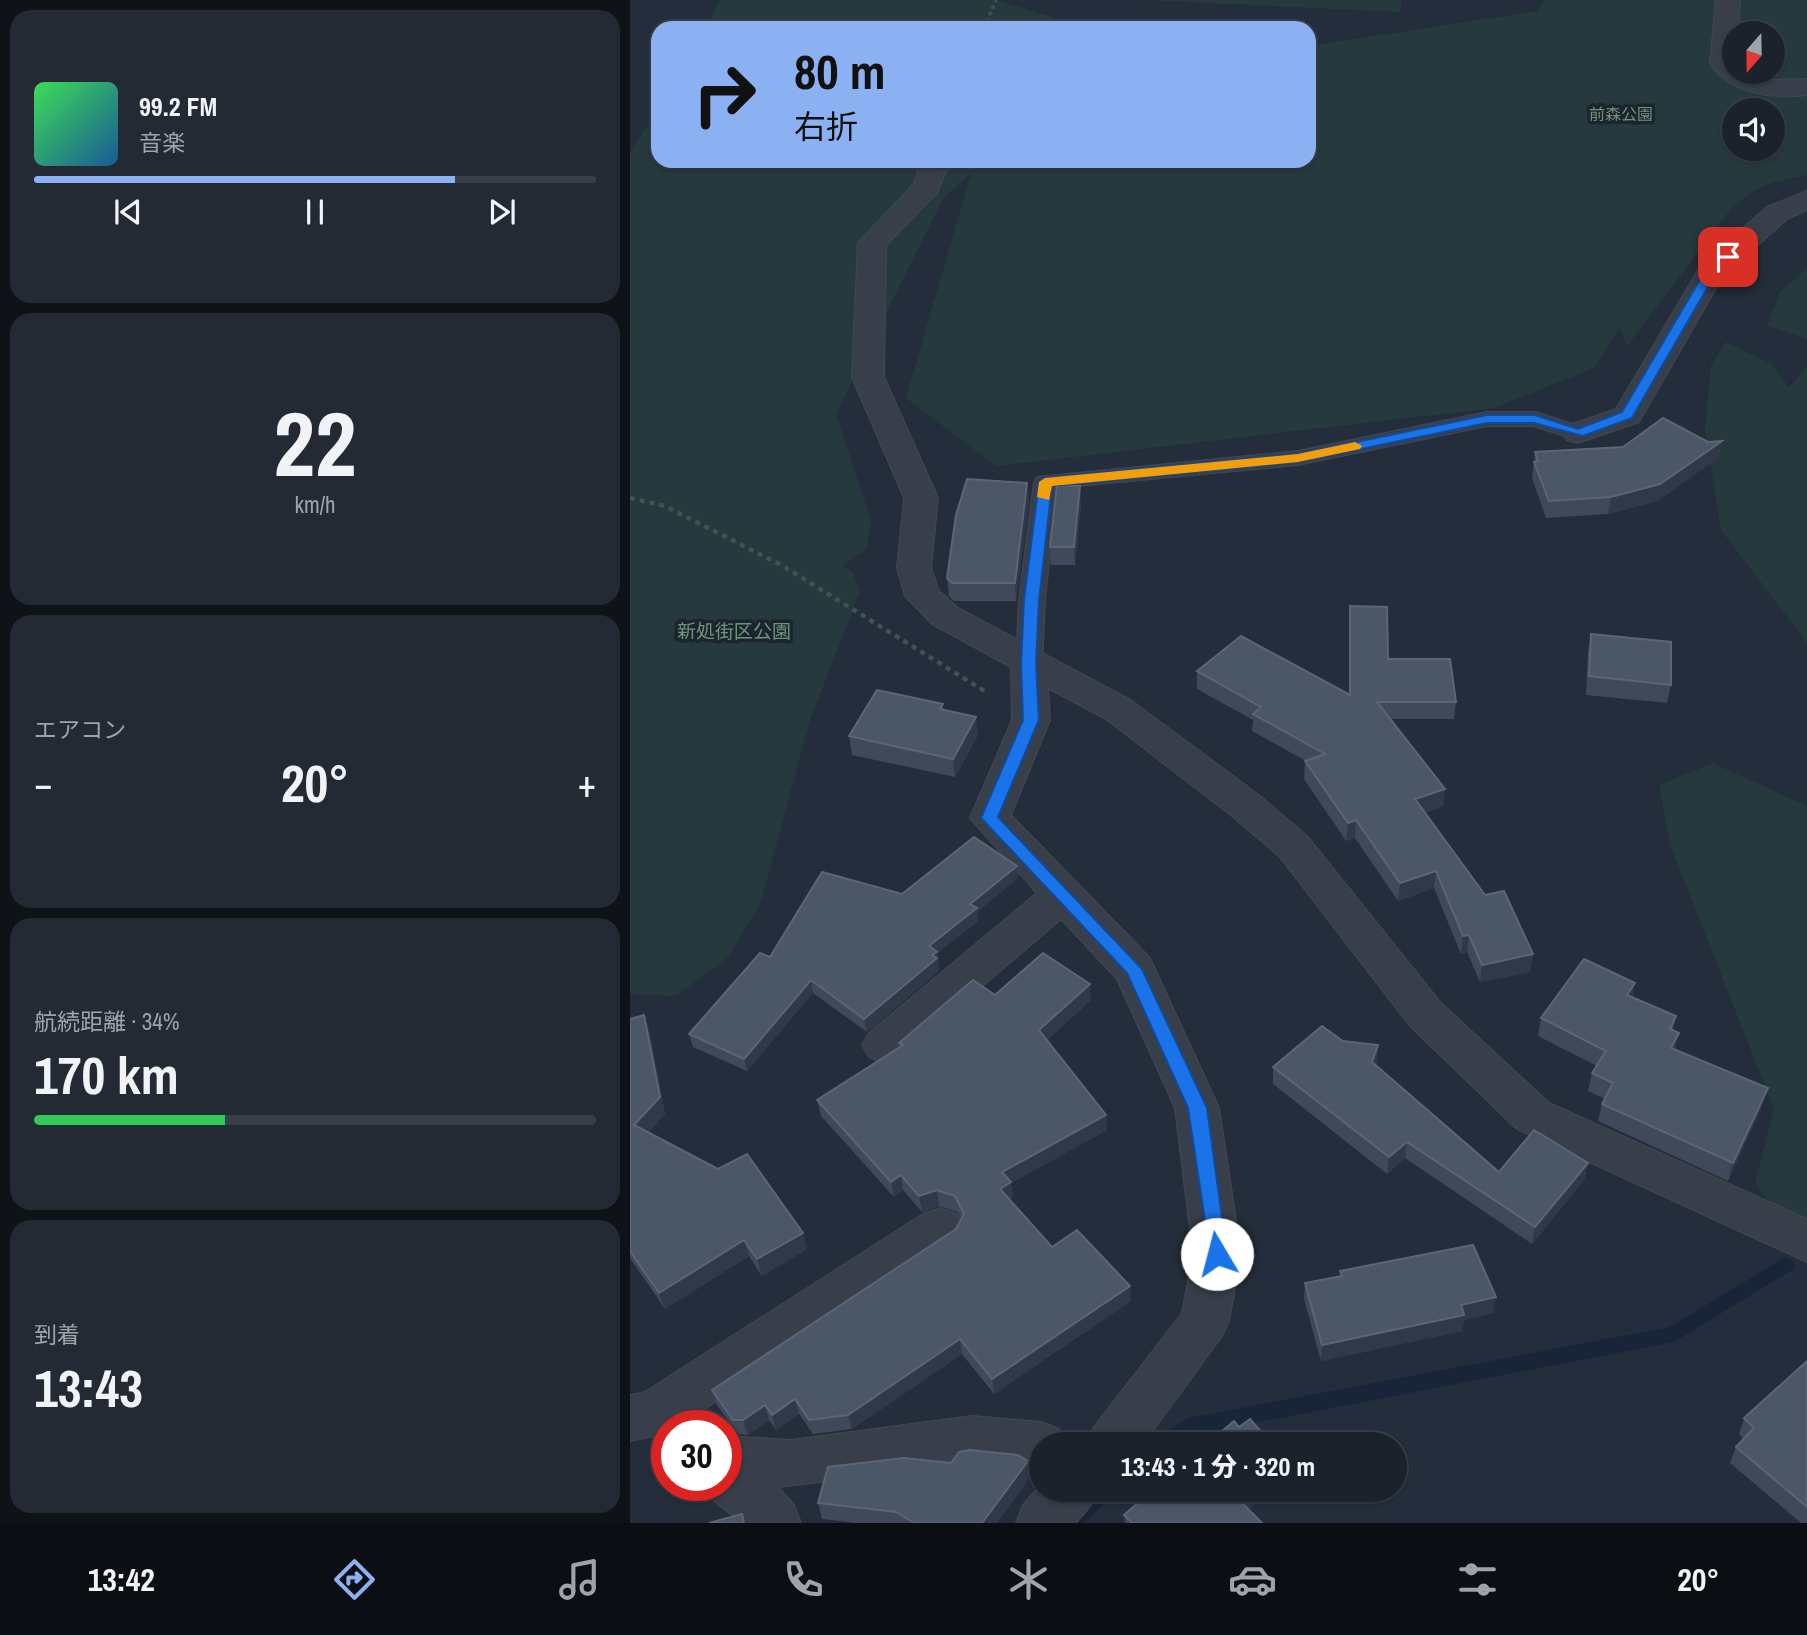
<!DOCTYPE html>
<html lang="ja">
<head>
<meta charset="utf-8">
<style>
  :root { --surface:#1b222c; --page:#242a34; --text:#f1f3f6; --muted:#a0a4a9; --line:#393f48; --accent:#8cb1f3 }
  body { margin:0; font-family:"Archivo Narrow","Noto Sans JP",sans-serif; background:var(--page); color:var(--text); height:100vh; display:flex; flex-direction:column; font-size:26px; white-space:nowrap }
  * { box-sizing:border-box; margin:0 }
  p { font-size:23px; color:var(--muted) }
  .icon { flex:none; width:38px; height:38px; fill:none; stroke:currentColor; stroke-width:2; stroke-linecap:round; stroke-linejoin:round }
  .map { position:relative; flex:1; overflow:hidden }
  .panel { display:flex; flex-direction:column; gap:10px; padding:10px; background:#0f1318; width:630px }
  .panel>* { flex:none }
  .hud { position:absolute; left:21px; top:21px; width:665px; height:147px; border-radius:21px; box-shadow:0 2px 5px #0004,0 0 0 2px var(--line); background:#8cb1f3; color:#111; overflow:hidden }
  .needle { width:46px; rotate:200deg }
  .tools { position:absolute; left:1092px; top:21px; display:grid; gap:14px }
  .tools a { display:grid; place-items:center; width:63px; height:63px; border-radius:50%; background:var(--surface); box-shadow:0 2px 5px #0004,0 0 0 2px var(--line); font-size:35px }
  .speed { position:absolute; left:21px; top:1410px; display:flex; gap:14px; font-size:35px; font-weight:700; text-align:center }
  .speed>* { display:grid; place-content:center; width:91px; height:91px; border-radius:50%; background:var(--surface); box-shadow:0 2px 5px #0004,0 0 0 2px var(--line); line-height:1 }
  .speed .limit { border:10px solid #d22; background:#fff; color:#111 }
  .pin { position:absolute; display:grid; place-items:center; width:60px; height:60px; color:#fff; margin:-30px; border-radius:14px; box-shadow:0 4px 10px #0006 }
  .me { position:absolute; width:77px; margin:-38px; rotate:352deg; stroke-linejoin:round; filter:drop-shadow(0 0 5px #0008) }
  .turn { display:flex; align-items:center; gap:24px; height:147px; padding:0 28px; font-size:32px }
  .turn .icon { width:91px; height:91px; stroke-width:2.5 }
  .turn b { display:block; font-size:49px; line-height:60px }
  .big { font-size:52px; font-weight:800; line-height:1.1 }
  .panel .widget { flex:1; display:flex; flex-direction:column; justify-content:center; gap:10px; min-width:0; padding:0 24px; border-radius:21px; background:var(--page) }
  .panel .dial { align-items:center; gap:0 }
  .dial b { font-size:91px; line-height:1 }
  .song { display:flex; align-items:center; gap:21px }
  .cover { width:84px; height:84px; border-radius:10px; background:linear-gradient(135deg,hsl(130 70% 55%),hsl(210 70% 35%)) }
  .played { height:7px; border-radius:4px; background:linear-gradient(90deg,var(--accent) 75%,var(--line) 75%) }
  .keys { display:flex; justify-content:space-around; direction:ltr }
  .heat { display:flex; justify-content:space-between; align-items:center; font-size:38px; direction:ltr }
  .charge { height:10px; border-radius:5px; background:linear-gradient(90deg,#34c759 34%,var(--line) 0) }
  .trip { position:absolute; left:399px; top:1432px; width:378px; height:70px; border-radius:35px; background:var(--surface); box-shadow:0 2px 5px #0004,0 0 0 2px var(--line); font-weight:800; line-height:70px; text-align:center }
  .menu { display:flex; height:112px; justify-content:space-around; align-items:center; background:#0b0e12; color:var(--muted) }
  .menu .icon { width:49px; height:49px }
  .menu .current { color:var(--accent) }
  .menu b { font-size:32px; color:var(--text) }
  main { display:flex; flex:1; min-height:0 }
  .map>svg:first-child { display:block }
  .green { fill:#26393c; fill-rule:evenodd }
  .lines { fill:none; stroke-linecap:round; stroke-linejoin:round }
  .stream { fill:#182438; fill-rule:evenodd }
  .lane-casing { stroke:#414854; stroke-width:2 }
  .street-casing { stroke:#414854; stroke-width:2 }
  .path-far1 { stroke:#3f5254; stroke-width:3.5; stroke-dasharray:3.5 3.5; stroke-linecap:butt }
  .path { stroke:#3f5254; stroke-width:4.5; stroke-dasharray:5 5; stroke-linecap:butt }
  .lane { fill:#383f4b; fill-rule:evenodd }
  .street { fill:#383f4b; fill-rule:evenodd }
  .wall { fill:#3f495a }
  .shaded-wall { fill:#2f3949 }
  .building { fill:#4b5666; stroke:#5c6575; stroke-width:2 }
  .route { fill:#1a73e8; stroke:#114b97; stroke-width:2 }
  .slow { fill:#f59e0b }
  .labels { text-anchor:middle; stroke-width:7; stroke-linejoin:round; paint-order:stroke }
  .far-park-label { font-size:16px; fill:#6b9776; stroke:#1d2430 }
  .park-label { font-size:19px; fill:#6b9776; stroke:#1d2430 }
</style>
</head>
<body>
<main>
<section class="panel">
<div class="widget">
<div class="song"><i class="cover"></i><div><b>99.2 FM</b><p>音楽</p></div></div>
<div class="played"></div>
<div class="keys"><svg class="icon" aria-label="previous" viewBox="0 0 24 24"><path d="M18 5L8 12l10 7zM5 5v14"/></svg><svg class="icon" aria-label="pause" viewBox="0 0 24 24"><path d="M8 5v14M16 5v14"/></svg><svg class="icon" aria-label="next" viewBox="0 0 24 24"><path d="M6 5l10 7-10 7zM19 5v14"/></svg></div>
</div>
<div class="widget dial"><b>22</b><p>km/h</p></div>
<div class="widget"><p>エアコン</p>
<div class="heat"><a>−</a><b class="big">20°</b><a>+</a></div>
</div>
<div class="widget"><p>航続距離 · 34%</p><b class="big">170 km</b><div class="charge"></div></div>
<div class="widget"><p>到着</p><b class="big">13:43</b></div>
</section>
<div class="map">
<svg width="1177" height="1523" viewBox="0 0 1177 1523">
  <rect width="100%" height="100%" fill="#242d3b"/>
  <g class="green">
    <polygon points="90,0 367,0 457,28 75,28"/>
    <polygon points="515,0 772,0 770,12"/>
    <path d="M 914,0 L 1177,0 L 1177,175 C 1143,182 1127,185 1101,209 L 997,346 L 990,328 L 964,368 L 864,408 L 366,466 L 276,398 L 341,173 L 313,199 L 206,414 L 241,520 L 237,548 L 212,566 L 223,572 L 230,592 L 180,720 L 131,902 L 99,957 L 46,996 L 0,994 L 0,152 L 28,109 L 28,161 L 679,161 L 679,46 L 907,11 ZM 1104,33 L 1143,33 L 1143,72 L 1104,72 ZM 1104,110 L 1143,110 L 1143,149 L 1104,149 Z"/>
    <polygon points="1177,268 1177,339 1137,326 1149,293"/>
    <polygon points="1096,342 1140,363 1159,387 1177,366 1177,643 1091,530 1075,430 1081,365"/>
    <polygon points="1083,763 1177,806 1177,1233 1154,1226 1125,1183 1144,1109 1040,845 1029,785"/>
  </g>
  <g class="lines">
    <g class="stream">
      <polygon points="1156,1257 1162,1260 1165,1265 1162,1270 1044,1342 562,1435 550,1444 526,1444 528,1438 558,1418 1040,1327"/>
      <polygon points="464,1489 486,1489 484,1495 455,1523 432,1523 435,1517"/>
    </g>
    <g class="lane-casing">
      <polygon id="lane" points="857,412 905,412 956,428 960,433 956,438 948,440 903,426 857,426 668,465 427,488 415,600 412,663 408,669 399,672 390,669 386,663 389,600 404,482 407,477 668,451"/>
    </g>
    <g class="street-casing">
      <g id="street">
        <path d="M 1086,0 L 1110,0 L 1108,33 L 1104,33 L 1104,72 L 1119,72 L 1143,80 L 1177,79 L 1177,95 C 1144,99 1101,94 1080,64 Z"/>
        <polygon points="292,161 320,161 307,193 256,245 254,377 308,498 301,568 309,591 328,608 502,701 630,796 677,836 810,1002 919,1103 1177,1219 1177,1262 887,1129 780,1026 649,856 602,816 476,719 418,688 420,720 381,815 519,957 525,969 589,1108 611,1254 599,1321 592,1336 513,1444 457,1444 464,1427 552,1313 563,1254 545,1108 487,979 431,919 269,1057 254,1063 239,1057 232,1045 239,1033 407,893 340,818 382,720 381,667 302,624 275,596 267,568 274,498 222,377 228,243 284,184"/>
        <polygon points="1177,191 1177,210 1157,219 1093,276 1009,422 948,443 937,440 932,433 937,426 986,409 1071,265 1137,207"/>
        <polygon points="310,1208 327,1214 334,1228 327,1242 49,1426 37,1426 37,1433 0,1441 0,1395 15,1392 293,1214"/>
        <polygon points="342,1416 411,1422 429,1429 436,1444 411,1444 411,1470 342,1464 148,1487 164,1505 171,1523 112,1523 78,1496 73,1486 96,1486 96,1436 161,1440"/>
        <polygon points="411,1485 411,1489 468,1489 460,1506 446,1523 386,1523 393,1505"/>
      </g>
    </g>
    <polyline class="path-far1" points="354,28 366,0"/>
    <polyline class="path" points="0,498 35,506 153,566 356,692"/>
    <use href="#lane" class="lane"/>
    <use href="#street" class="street"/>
  </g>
  <g class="wall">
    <polygon points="1092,441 1088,458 1027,501 978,514 916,518 902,478 905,452"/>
    <polygon points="397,483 399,501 386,601 324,601 319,596 317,578"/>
    <polygon points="451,504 445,565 421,565 420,547"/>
    <polygon points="720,606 758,659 826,702 824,719 760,719 815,789 813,806 795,813 855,895 903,954 900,972 850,982 837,952 831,954 804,888 768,901 725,838 716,841 674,779 675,761 676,761 622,731 623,720 567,689 567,671 719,694"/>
    <polygon points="961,634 1041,685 1037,703 956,695 958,653"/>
    <polygon points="313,704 313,710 348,735 325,777 222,755 219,736"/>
    <polygon points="387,866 388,878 347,912 348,921 307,953 309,971 237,1032 183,993 117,1071 63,1047 59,1034 140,957 272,894"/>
    <polygon points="1005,983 1002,997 1046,1016 1043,1030 1045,1050 1132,1106 1098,1181 968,1121 972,1104 975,1099 958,1091 962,1073 967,1066 908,1036 911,1018"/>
    <polygon points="365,995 461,1000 417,1040 477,1130 381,1183 383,1197 380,1199 422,1247 501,1301 364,1394 332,1354 222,1429 183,1434 169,1414 146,1430 139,1420 118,1435 108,1434 86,1404 82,1390 326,1229 331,1219 328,1212 309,1206 292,1212 273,1190 264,1197 191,1116 187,1100 270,1047 269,1043"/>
    <polygon points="14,1015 20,1033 35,1114 18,1133 177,1249 132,1276 119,1256 35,1309 0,1258 0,1019"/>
    <polygon points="713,1041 748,1045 745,1065 869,1172 958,1163 954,1180 902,1244 775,1158 757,1174 643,1084 643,1067"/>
    <polygon points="710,1271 863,1313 834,1320 832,1331 691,1361 674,1299 675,1283 710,1276"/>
    <polygon points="1177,1361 1177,1523 1171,1523 1100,1463 1106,1447 1113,1439 1109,1434 1114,1418"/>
    <polygon points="398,1461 400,1477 367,1523 226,1523 192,1519 188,1503 321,1463"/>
    <polygon points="618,1509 632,1523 495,1523 494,1515"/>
  </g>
  <g class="shaded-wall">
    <polygon points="1092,441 1088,458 1027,501 978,514 981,497"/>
    <polygon points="397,483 399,501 386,601 385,583"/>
    <polygon points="450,486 451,504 445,565 444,547"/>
    <polygon points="346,717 348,735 325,777 323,759"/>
    <polygon points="815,789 813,806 783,817 785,799"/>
    <polygon points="726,820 725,838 716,841 718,823"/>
    <polygon points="387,866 388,878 347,912 348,921 307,953 309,971 237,1032 234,1019 299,946 340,904"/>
    <polygon points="806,871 804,888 768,901 770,883"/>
    <polygon points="839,935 837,952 831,954 833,936"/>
    <polygon points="903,954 900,972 850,982 852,965"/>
    <polygon points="181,980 183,993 117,1071 114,1059"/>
    <polygon points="1005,983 1001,1001 997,995"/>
    <polygon points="460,984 461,1000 411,1045 409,1030"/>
    <polygon points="14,1015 20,1033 35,1114 10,1142 4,1125"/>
    <polygon points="1049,1033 1045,1051 1041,1048"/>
    <polygon points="748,1045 747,1062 740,1079 742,1062"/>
    <polygon points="1138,1088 1132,1106 1098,1181 1103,1163"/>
    <polygon points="476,1115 477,1130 381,1183 383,1197 372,1204 370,1189 372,1172"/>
    <polygon points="777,1142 775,1158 757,1174 759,1157"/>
    <polygon points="958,1163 954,1180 902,1244 905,1227"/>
    <polygon points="271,1175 273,1190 264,1197 261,1182"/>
    <polygon points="307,1190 309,1206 292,1212 289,1196"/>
    <polygon points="173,1233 177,1249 132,1276 127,1259"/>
    <polygon points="114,1240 119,1256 35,1309 29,1293"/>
    <polygon points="500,1286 501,1301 364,1394 362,1379"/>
    <polygon points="866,1297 863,1313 834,1320 832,1331 691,1361 692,1345 831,1305"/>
    <polygon points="330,1339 332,1354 222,1429 218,1415"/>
    <polygon points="165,1399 169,1414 146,1430 142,1415"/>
    <polygon points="135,1405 139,1420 118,1435 113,1420"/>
    <polygon points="398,1461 400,1477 367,1523 352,1523"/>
    <polygon points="626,1489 645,1489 610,1516 610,1501"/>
  </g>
  <g class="building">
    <polygon points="1033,418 1078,442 1092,441 1030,484 981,497 919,501 904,462 908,461 905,452 993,447"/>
    <polygon points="337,479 397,483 385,583 322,583 317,578 326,515"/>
    <polygon points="427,485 450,486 444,547 420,547"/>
    <polygon points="720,606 757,607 758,659 820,659 826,702 747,702 815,789 785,799 855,895 874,891 903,954 852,965 839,935 833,936 806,871 770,883 726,820 718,823 675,761 695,754 623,714 631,707 567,671 611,636 720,695"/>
    <polygon points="961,634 1041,642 1041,685 959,676"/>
    <polygon points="247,690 313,704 310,709 346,717 323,759 219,736"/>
    <polygon points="344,837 387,866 340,904 347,908 299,946 307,952 302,955 307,958 234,1019 181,980 114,1059 59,1034 130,953 140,957 192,872 272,894"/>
    <polygon points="413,953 460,984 409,1030 476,1115 372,1172 381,1182 370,1189 422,1247 447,1230 500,1286 362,1379 330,1339 218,1415 179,1420 165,1399 142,1415 135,1405 113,1420 103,1420 82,1390 326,1229 334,1214 325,1196 307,1190 289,1196 271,1175 261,1182 187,1100 273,1045 269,1043 343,980 365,995"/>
    <polygon points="954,959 1005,983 997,995 1046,1016 1040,1029 1049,1033 1041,1048 1138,1088 1103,1163 972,1104 983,1083 962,1073 976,1051 911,1018"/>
    <polygon points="14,1015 30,1097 4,1125 88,1169 117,1154 173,1233 127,1259 114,1240 29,1293 0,1251 0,1019"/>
    <polygon points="692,1026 713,1041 748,1045 742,1062 869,1172 904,1130 958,1163 905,1227 777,1142 759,1157 643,1067"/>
    <polygon points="843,1245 866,1297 831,1305 834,1315 692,1345 675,1283 712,1276 710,1271"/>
    <polygon points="1177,1361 1177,1507 1106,1447 1124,1428 1114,1418"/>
    <polygon points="620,1419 642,1444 577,1444 604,1421 609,1427"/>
    <polygon points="339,1450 388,1455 398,1461 352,1523 284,1523 266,1512 188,1503 198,1467 274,1458 321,1463 329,1452"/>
    <polygon points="524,1489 626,1489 610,1501 632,1523 502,1523 494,1515"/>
    <polygon points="112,1514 114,1523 79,1523"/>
  </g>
  <polygon class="route" points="1098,253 1104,257 1086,273 1002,418 953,436 904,423 857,423 668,462 422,486 409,600 406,663 409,720 368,817 512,969 577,1108 597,1254 594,1260 587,1262 581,1260 558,1108 497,973 351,818 393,720 391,663 394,600 409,482 415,478 668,454 857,415 905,415 948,429 992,412 1075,271"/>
  <polygon class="slow" points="725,442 732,446 730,449 668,462 422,486 419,500 407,497 409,482 415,478 668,454"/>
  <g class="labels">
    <g class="far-park-label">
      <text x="991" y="120">前森公園</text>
    </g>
    <g class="park-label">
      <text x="104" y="638">新処街区公園</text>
    </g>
  </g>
</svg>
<div class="tools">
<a><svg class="needle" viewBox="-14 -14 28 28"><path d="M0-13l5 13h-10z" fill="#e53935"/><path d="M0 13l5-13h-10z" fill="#a0a4a9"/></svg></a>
<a><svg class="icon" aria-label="sound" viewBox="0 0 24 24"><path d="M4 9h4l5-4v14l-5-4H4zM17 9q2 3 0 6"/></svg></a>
</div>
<div class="speed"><div class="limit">30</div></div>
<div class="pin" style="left:1098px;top:257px;background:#d93025"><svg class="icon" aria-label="arrive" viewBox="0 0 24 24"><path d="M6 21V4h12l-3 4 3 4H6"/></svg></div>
<svg class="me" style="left:587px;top:1254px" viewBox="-20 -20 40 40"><circle r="19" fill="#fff"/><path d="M0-13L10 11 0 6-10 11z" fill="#1a73e8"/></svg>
<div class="trip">13:43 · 1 分 · 320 m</div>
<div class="hud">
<div class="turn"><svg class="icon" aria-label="right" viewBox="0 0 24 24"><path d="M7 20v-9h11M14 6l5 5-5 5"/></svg><div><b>80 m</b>右折</div></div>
</div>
</div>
</main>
<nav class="menu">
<b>13:42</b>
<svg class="icon current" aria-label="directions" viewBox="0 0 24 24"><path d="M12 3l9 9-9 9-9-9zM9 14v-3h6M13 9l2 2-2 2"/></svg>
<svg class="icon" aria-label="music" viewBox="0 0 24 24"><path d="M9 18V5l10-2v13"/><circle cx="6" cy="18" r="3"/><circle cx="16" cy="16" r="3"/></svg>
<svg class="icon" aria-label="phone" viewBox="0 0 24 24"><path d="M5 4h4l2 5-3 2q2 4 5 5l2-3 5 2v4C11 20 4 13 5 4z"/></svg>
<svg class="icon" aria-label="climate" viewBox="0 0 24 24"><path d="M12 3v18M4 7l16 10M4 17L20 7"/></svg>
<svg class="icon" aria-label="car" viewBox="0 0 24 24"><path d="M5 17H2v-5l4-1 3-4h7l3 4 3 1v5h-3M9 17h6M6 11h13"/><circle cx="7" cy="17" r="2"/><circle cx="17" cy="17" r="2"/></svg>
<svg class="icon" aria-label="filters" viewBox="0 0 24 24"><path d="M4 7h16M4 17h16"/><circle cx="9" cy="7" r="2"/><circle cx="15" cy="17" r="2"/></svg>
<b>20°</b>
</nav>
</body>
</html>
